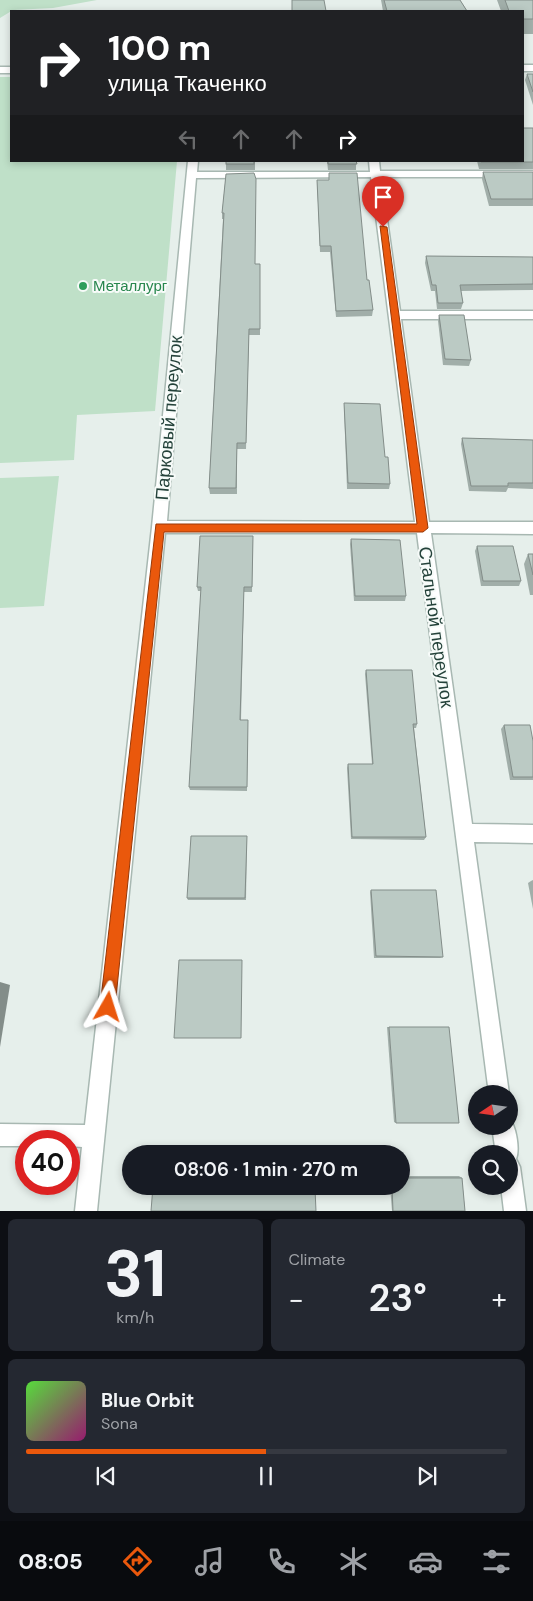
<!DOCTYPE html>
<html lang="en">
<head>
<meta charset="utf-8">
<style>
  :root { --surface:#171b24; --page:#242831; --text:#f1f3f6; --muted:#9ea1a6; --line:#363941; --accent:#ea580c }
  body { margin:0; font-family:"DM Sans",sans-serif; background:var(--page); color:var(--text); height:100vh; display:flex; flex-direction:column; font-size:19px; white-space:nowrap }
  * { box-sizing:border-box; margin:0 }
  p { font-size:16px; color:var(--muted) }
  .icon { flex:none; width:28px; height:28px; fill:none; stroke:currentColor; stroke-width:2; stroke-linecap:round; stroke-linejoin:round }
  .map { position:relative; height:1211px; overflow:hidden }
  .details { display:flex; flex-direction:column; gap:8px; padding:8px; background:#0d0f14; flex:1 }
  .details>* { flex:none }
  .top-card { position:absolute; left:10px; top:10px; width:514px; height:152px; border-radius:0px; box-shadow:0 2px 8px #0003; background:#202124; color:#fff; overflow:hidden }
  .needle { width:32px; rotate:257deg }
  .tools { position:absolute; left:468px; top:1085px; display:grid; gap:10px }
  .tools a { display:grid; place-items:center; width:50px; height:50px; border-radius:50%; background:var(--surface); box-shadow:0 2px 8px #0003; font-size:25px }
  .speed { position:absolute; left:15px; top:1130px; display:flex; gap:10px; font-size:25px; font-weight:700; text-align:center }
  .speed>* { display:grid; place-content:center; width:65px; height:65px; border-radius:50%; background:var(--surface); box-shadow:0 2px 8px #0003; line-height:1 }
  .speed .limit { border:8px solid #d22; background:#fff; color:#111 }
  .pin { position:absolute; display:grid; place-items:center; width:42px; height:42px; color:#fff; margin:-51px -21px; border-radius:50% 50% 50% 0; rotate:-45deg; box-shadow:0 0 5px #0007 }
  .pin .icon { rotate:45deg }
  .me { position:absolute; width:55px; margin:-28px; rotate:6deg; stroke-linejoin:round; filter:drop-shadow(0 0 4px #0008) }
  .turn { display:flex; align-items:center; gap:18px; height:105px; padding:0 15px; font-size:22px }
  .turn .icon { width:65px; height:65px; stroke-width:2.5 }
  .turn b { display:block; font-size:35px; line-height:42px }
  .lanes { display:flex; align-items:center; height:48px; padding:0 15px; background:#0003; justify-content:center; gap:25px; direction:ltr }
  .lanes .off { opacity:.35 }
  .big { font-size:38px; font-weight:600; line-height:1.1 }
  .details .tile { flex:1; display:flex; flex-direction:column; justify-content:center; gap:8px; min-width:0; padding:0 18px; border-radius:8px; background:var(--page) }
  .details .dial { align-items:center; gap:0 }
  .dial b { font-size:65px; line-height:1 }
  .song { display:flex; align-items:center; gap:15px }
  .cover { width:60px; height:60px; border-radius:8px; background:linear-gradient(135deg,hsl(110 70% 55%),hsl(320 70% 35%)) }
  .played { height:5px; border-radius:2px; background:linear-gradient(90deg,var(--accent) 50%,var(--line) 50%) }
  .keys { display:flex; justify-content:space-around; direction:ltr }
  .heat { display:flex; justify-content:space-between; align-items:center; font-size:28px; direction:ltr }
  .details .tiles { flex:1; display:grid; gap:8px; grid-template-columns:1fr 1fr }
  .tile:last-child { grid-column:span 2 }
  .trip { position:absolute; left:122px; top:1145px; width:288px; height:50px; border-radius:25px; background:var(--surface); box-shadow:0 2px 8px #0003; font-weight:600; line-height:50px; text-align:center }
  .dock { display:flex; height:80px; justify-content:space-around; align-items:center; background:#090b0e; color:var(--muted) }
  .dock .icon { width:35px; height:35px }
  .dock .selected { color:var(--accent) }
  .dock b { font-size:22px; color:var(--text) }
  .map>svg:first-child { display:block }
  .green { fill:#bfe0c8 }
  .lines { fill:none; stroke-linecap:round; stroke-linejoin:round }
  .minor-casing { stroke:#a8b8b2; stroke-width:3 }
  .minor { fill:#fff; fill-rule:evenodd }
  .wall { fill:#a1aea9 }
  .shaded-wall { fill:#838d89 }
  .building { fill:#bbcac4; stroke:#838d89 }
  .route { fill:#ea580c; stroke:#983908 }
  .leisure-dot { fill:#2e9e5b; stroke:#f7fbf9; stroke-width:2 }
  .labels { text-anchor:middle; stroke-width:4; stroke-linejoin:round; paint-order:stroke }
  .far-leisure-label { font-size:15px; fill:#27864d; stroke:#f7fbf9; text-anchor:start }
  .street-label { font-size:18px; fill:#24423a; stroke:#f7fbf9 }
</style>
</head>
<body>
<div class="map">
<svg width="533" height="1211" viewBox="0 0 533 1211">
  <rect width="100%" height="100%" fill="#e6efeb"/>
  <g class="green">
    <polygon points="0,0 97,0 53,8 13,10 0,18"/>
    <polygon points="0,77 11,77 11,161 177,161 155,411 77,415 74,460 0,463"/>
    <polygon points="59,476 44,606 0,608 0,478"/>
  </g>
  <g class="lines">
    <g class="minor-casing">
      <g id="minor">
        <rect x="522" y="65" width="11" height="6"/>
        <rect x="0" y="67" width="11" height="6"/>
        <path d="M 188,161 L 198,161 L 197,172 L 370,172 L 369,161 L 379,161 L 380,171 L 533,171 L 533,177 L 381,177 L 400,311 L 533,311 L 533,319 L 401,319 L 429,522 L 533,522 L 533,534 L 431,533 L 472,824 L 533,825 L 533,843 L 474,842 L 509,1094 L 489,1094 L 417,533 L 165,533 L 97,1211 L 75,1211 L 82,1147 L 69,1146 L 69,1141 L 26,1141 L 26,1146 L 0,1146 L 0,1124 L 85,1125 L 152,527 ZM 371,177 L 415,522 L 167,521 L 196,178 Z"/>
        <path d="M 509,1118 C 516,1126 520,1149 516,1159 L 520,1167 L 526,1211 L 504,1211 L 501,1186 L 509,1186 L 509,1154 L 496,1154 L 492,1126 L 509,1126 Z"/>
      </g>
    </g>
    <use href="#minor" class="minor"/>
  </g>
  <g class="wall">
    <polygon points="381,0 460,0 467,11 383,11"/>
    <polygon points="497,0 533,0 533,34 522,34 522,11 501,11"/>
    <polygon points="527,74 533,74 533,105 525,80"/>
    <polygon points="533,128 533,169 479,169 477,161 522,161"/>
    <rect x="226" y="161" width="29" height="9"/>
    <polygon points="327,161 356,161 356,170 328,170"/>
    <polygon points="483,172 533,172 533,206 489,206 482,179"/>
    <polygon points="329,173 367,280 373,310 372,316 336,317 330,252 320,252 317,180 329,180"/>
    <polygon points="226,174 255,264 260,264 260,335 249,335 246,449 237,449 237,494 210,494 209,488 223,219 222,219 222,213"/>
    <polygon points="426,256 533,257 533,290 461,291 463,303 461,309 437,309 435,291 431,291 425,263"/>
    <polygon points="439,315 471,360 469,366 443,365 438,321"/>
    <polygon points="344,403 385,457 390,484 389,489 347,489 344,409"/>
    <polygon points="462,438 533,440 533,489 508,488 506,492 469,491 461,444"/>
    <polygon points="253,536 252,592 244,592 241,720 248,720 247,791 190,790 189,787 201,591 198,591 197,587"/>
    <polygon points="351,539 406,596 405,601 354,601 350,544"/>
    <polygon points="477,546 521,581 519,586 481,586 475,551"/>
    <polygon points="528,554 533,554 533,595 530,595 524,564"/>
    <polygon points="366,670 417,724 416,728 414,728 426,837 424,840 351,839 347,768 348,764 372,764 365,674"/>
    <polygon points="504,725 533,741 533,780 510,780 501,729"/>
    <polygon points="247,836 246,900 188,900 187,898"/>
    <polygon points="533,880 533,909 528,883 531,881"/>
    <polygon points="371,890 443,957 440,958 374,958 370,892"/>
    <polygon points="387,1027 389,1027 396,1123 394,1122"/>
    <polygon points="250,1146 251,1154 154,1149 156,1148"/>
    <polygon points="401,1176 459,1176 462,1178 465,1211 392,1211 390,1186 401,1186"/>
    <polygon points="153,1186 252,1188 314,1187 316,1211"/>
  </g>
  <polygon class="shaded-wall" points="0,982 10,985 0,1047"/>
  <g class="building">
    <polygon points="292,0 324,0 326,11 292,11"/>
    <polygon points="384,0 460,0 467,11 387,11"/>
    <polygon points="505,0 533,0 533,19 522,19 522,11 509,11"/>
    <polygon points="527,74 533,74 533,92"/>
    <polygon points="522,128 533,128 533,162 481,162 481,161 522,161"/>
    <rect x="226" y="161" width="28" height="3"/>
    <polygon points="328,161 356,161 357,164 328,164"/>
    <polygon points="483,172 533,172 533,199 491,199"/>
    <polygon points="254,173 256,179 255,264 260,264 260,329 249,329 246,443 237,443 236,488 209,488 224,213 222,213 226,174"/>
    <polygon points="329,173 357,173 367,280 369,280 373,310 336,311 331,246 320,246 317,180 329,180"/>
    <polygon points="426,256 533,257 533,284 460,285 463,303 438,303 436,285 432,285"/>
    <polygon points="439,315 464,315 471,360 445,359"/>
    <polygon points="344,403 380,404 385,457 388,457 390,484 348,483"/>
    <polygon points="462,438 533,440 533,483 508,483 508,486 471,486"/>
    <polygon points="200,536 253,536 252,587 244,587 240,720 248,720 247,787 189,787 201,587 197,587"/>
    <polygon points="351,539 400,540 406,596 355,596"/>
    <polygon points="477,546 513,546 521,581 483,581"/>
    <polygon points="528,554 533,554 533,575"/>
    <polygon points="366,670 412,670 417,724 413,724 426,837 352,837 348,764 373,764"/>
    <polygon points="504,725 530,725 533,741 533,777 513,777"/>
    <polygon points="191,836 247,836 245,898 187,898"/>
    <polygon points="371,890 436,890 443,957 376,956"/>
    <polygon points="179,960 242,960 241,1038 174,1038"/>
    <polygon points="389,1027 449,1027 459,1123 396,1123"/>
    <polygon points="250,1147 250,1154 154,1154 154,1149"/>
    <polygon points="401,1178 462,1178 465,1211 393,1211 392,1186 401,1186"/>
    <polygon points="153,1186 252,1186 252,1190 315,1189 316,1211 151,1211"/>
  </g>
  <polygon class="route" points="380,226 387,227 428,528 423,532 164,532 115,1007 113,1012 108,1014 102,1012 100,1007 156,524 417,524"/>
  <circle class="leisure-dot" cx="83" cy="286" r="5"/>
  <g class="labels">
    <g class="far-leisure-label">
      <text x="93" y="291">Металлург</text>
    </g>
    <g class="street-label">
      <text transform="translate(169 418) rotate(-85)" y="6">Парковый переулок</text>
      <text transform="translate(436 627) rotate(82)" y="6">Стальной переулок</text>
    </g>
  </g>
</svg>
<div class="tools">
<a><svg class="needle" viewBox="-14 -14 28 28"><path d="M0-13l5 13h-10z" fill="#e53935"/><path d="M0 13l5-13h-10z" fill="#9ea1a6"/></svg></a>
<a><svg class="icon" aria-label="search" viewBox="0 0 24 24"><circle cx="10" cy="10" r="6"/><path d="M15 15l6 6"/></svg></a>
</div>
<div class="speed"><div class="limit">40</div></div>
<div class="pin" style="left:383px;top:227px;background:#d93025"><svg class="icon" aria-label="arrive" viewBox="0 0 24 24"><path d="M6 21V4h12l-3 4 3 4H6"/></svg></div>
<svg class="me" style="left:108px;top:1007px" viewBox="-20 -20 40 40"><path d="M0-17L14 15 0 8-14 15z" fill="#ea580c" stroke="#fff" stroke-width="4"/></svg>
<div class="trip">08:06 · 1 min · 270 m</div>
<div class="top-card">
<div class="turn"><svg class="icon" aria-label="right" viewBox="0 0 24 24"><path d="M7 20v-9h11M14 6l5 5-5 5"/></svg><div><b>100 m</b>улица Ткаченко</div></div>
<div class="lanes"><svg class="icon off" aria-label="left" viewBox="0 0 24 24"><path d="M17 20v-9H6M10 6l-5 5 5 5"/></svg><svg class="icon off" aria-label="ahead" viewBox="0 0 24 24"><path d="M12 20V5M6 11l6-6 6 6"/></svg><svg class="icon off" aria-label="ahead" viewBox="0 0 24 24"><path d="M12 20V5M6 11l6-6 6 6"/></svg><svg class="icon" aria-label="right" viewBox="0 0 24 24"><path d="M7 20v-9h11M14 6l5 5-5 5"/></svg></div>
</div>
</div>
<section class="details">
<div class="tiles">
<div class="tile dial"><b>31</b><p>km/h</p></div>
<div class="tile"><p>Climate</p>
<div class="heat"><a>−</a><b class="big">23°</b><a>+</a></div>
</div>
<div class="tile">
<div class="song"><i class="cover"></i><div><b>Blue Orbit</b><p>Sona</p></div></div>
<div class="played"></div>
<div class="keys"><svg class="icon" aria-label="previous" viewBox="0 0 24 24"><path d="M18 5L8 12l10 7zM5 5v14"/></svg><svg class="icon" aria-label="pause" viewBox="0 0 24 24"><path d="M8 5v14M16 5v14"/></svg><svg class="icon" aria-label="next" viewBox="0 0 24 24"><path d="M6 5l10 7-10 7zM19 5v14"/></svg></div>
</div>
</div>
</section>
<nav class="dock">
<b>08:05</b>
<svg class="icon selected" aria-label="directions" viewBox="0 0 24 24"><path d="M12 3l9 9-9 9-9-9zM9 14v-3h6M13 9l2 2-2 2"/></svg>
<svg class="icon" aria-label="music" viewBox="0 0 24 24"><path d="M9 18V5l10-2v13"/><circle cx="6" cy="18" r="3"/><circle cx="16" cy="16" r="3"/></svg>
<svg class="icon" aria-label="phone" viewBox="0 0 24 24"><path d="M5 4h4l2 5-3 2q2 4 5 5l2-3 5 2v4C11 20 4 13 5 4z"/></svg>
<svg class="icon" aria-label="climate" viewBox="0 0 24 24"><path d="M12 3v18M4 7l16 10M4 17L20 7"/></svg>
<svg class="icon" aria-label="car" viewBox="0 0 24 24"><path d="M5 17H2v-5l4-1 3-4h7l3 4 3 1v5h-3M9 17h6M6 11h13"/><circle cx="7" cy="17" r="2"/><circle cx="17" cy="17" r="2"/></svg>
<svg class="icon" aria-label="filters" viewBox="0 0 24 24"><path d="M4 7h16M4 17h16"/><circle cx="9" cy="7" r="2"/><circle cx="15" cy="17" r="2"/></svg>
</nav>
</body>
</html>
